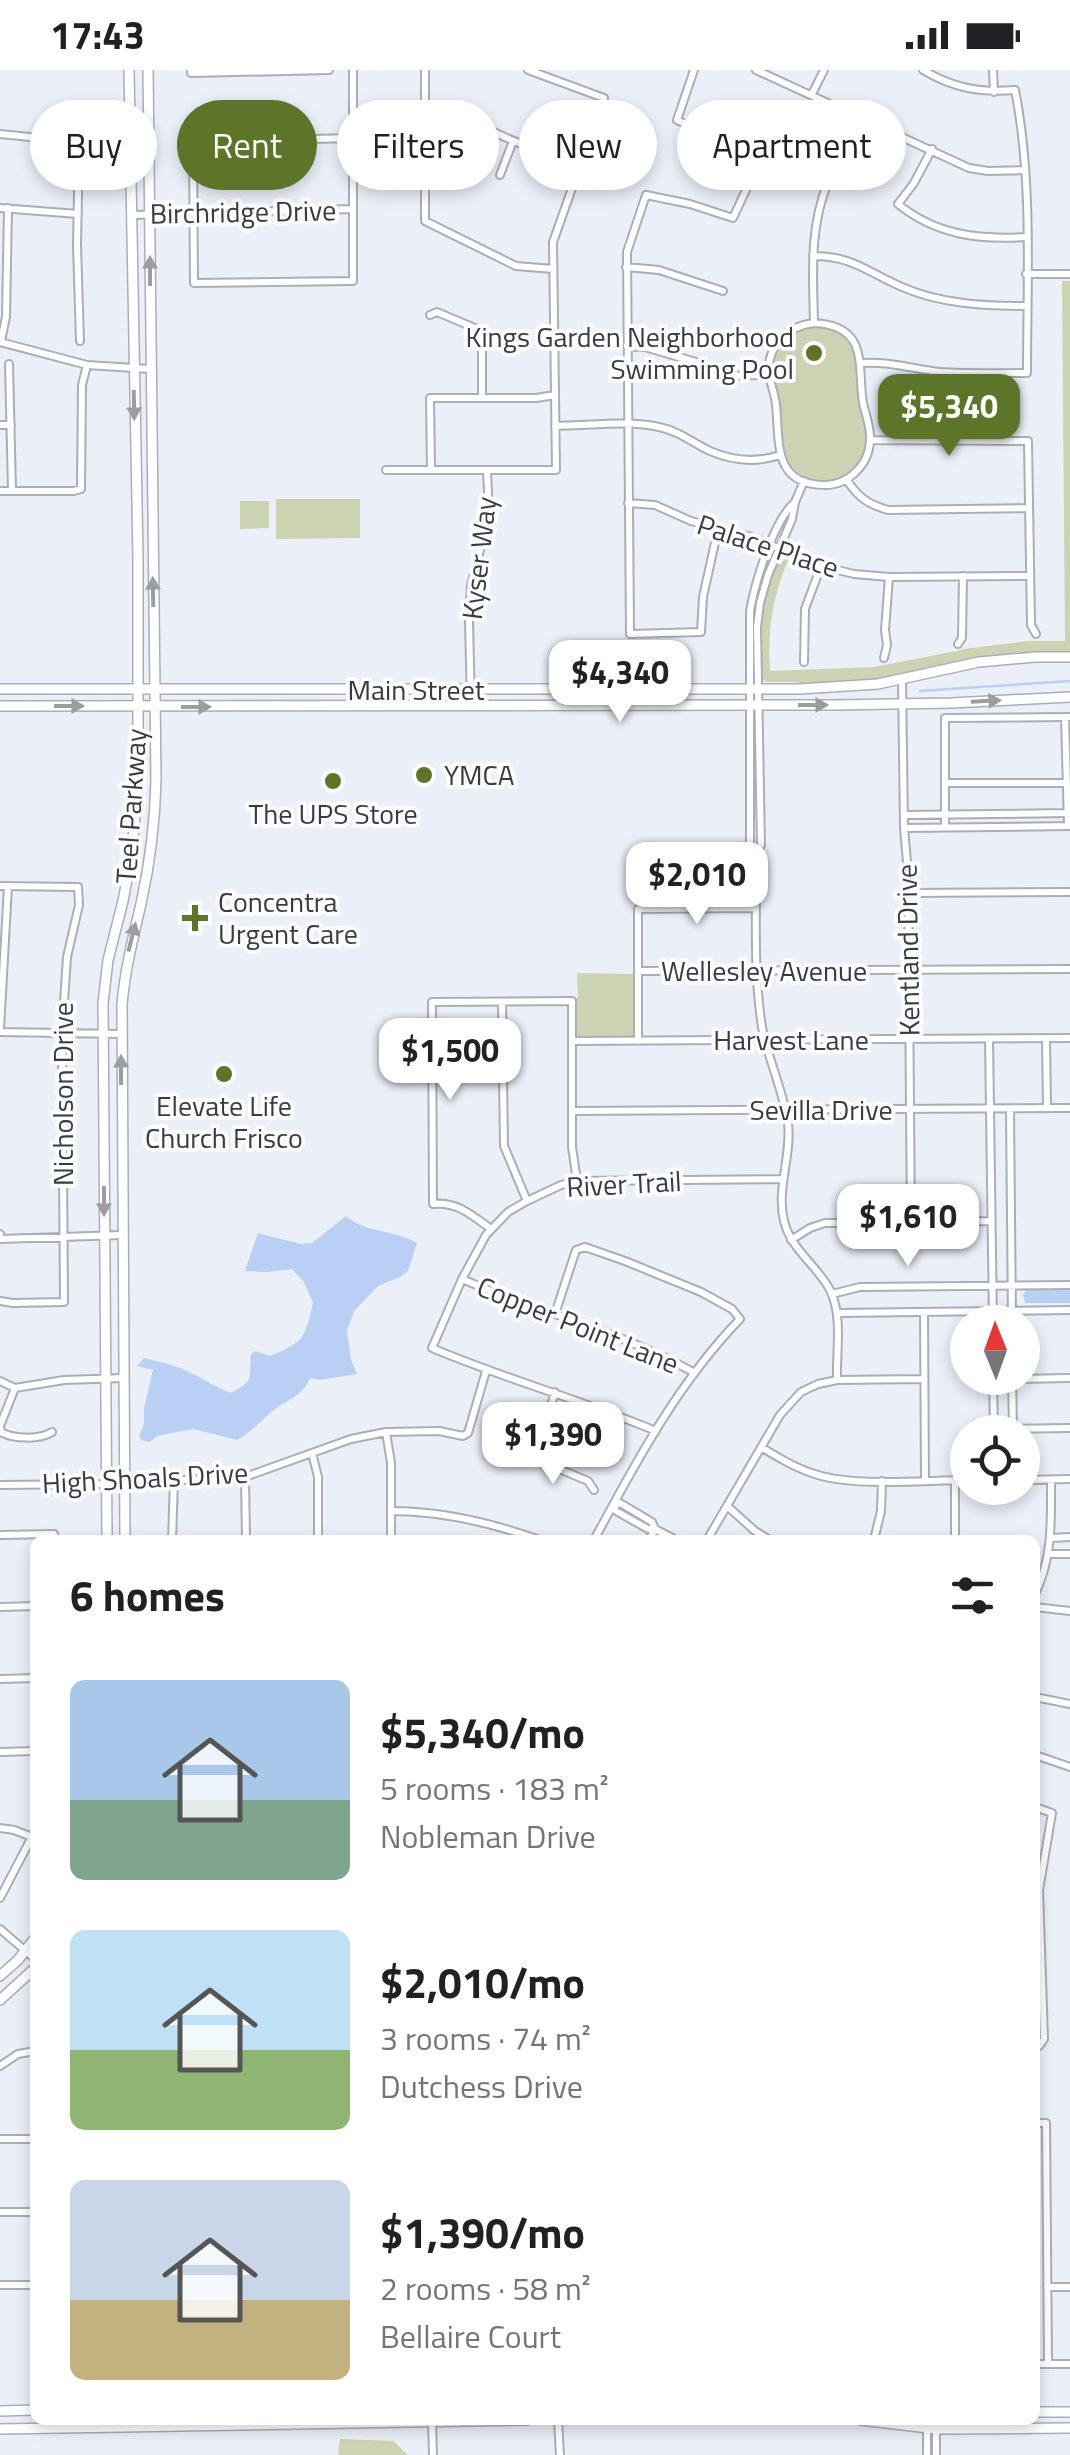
<!DOCTYPE html>
<html lang="en">
<head>
<meta charset="utf-8">
<style>
  body { margin:0; font-family:"Titillium Web",sans-serif; background:#f2f2f2; color:#202124; height:100vh; display:flex; flex-direction:column; font-size:38px; white-space:nowrap }
  * { box-sizing:border-box; margin:0 }
  p { font-size:32px; color:#757577 }
  .icon { flex:none; width:55px; height:55px; fill:none; stroke:currentColor; stroke-width:2; stroke-linecap:round; stroke-linejoin:round }
  .map { position:relative; flex:1; overflow:hidden }
  .drawer { position:absolute; left:30px; top:1465px; width:1010px; height:890px; display:flex; flex-direction:column; background:#fff; border-radius:15px; box-shadow:0 5px 15px #0003 }
  .drawer>* { flex:none }
  .hud { position:absolute; left:30px; top:30px; width:1010px; height:90px; display:flex; gap:20px }
  .needle { width:65px; rotate:359deg }
  .controls { position:absolute; left:950px; top:1235px; display:grid; gap:20px }
  .controls a { display:grid; place-items:center; width:90px; height:90px; border-radius:50%; background:#fff; box-shadow:0 5px 15px #0003; font-size:50px }
  .price { position:absolute; translate:-50% -85px; padding:0 22px; border-radius:20px; background:#fff; color:#222; font-size:32px; line-height:65px; filter:drop-shadow(0 2px 5px #0008) }
  .price::after { content:''; position:absolute; left:50%; top:60px; width:30px; height:22px; margin-left:-15px; background:inherit; clip-path:polygon(0 0,100% 0,50% 100%) }
  .price.on { background:#5c7528; color:#fff }
  ul { padding:0; list-style:none }
  li { display:flex; align-items:center; gap:30px; height:250px; padding:0 40px }
  li span { display:grid; place-items:center; flex:none; width:280px; height:200px; border-radius:15px; color:#555 }
  li>.icon { margin-inline-start:auto }
  span .icon { width:120px; height:120px; fill:#fffc; stroke-width:1 }
  li b { font-size:42px }
  h2 { display:flex; justify-content:space-between; align-items:center; height:120px; padding:0 40px; font-size:42px }
  .pill { padding:0 35px; border-radius:45px; background:#fff; box-shadow:0 5px 15px #0003; font-size:35px; line-height:90px }
  .pill.on { background:#5c7528; color:#fff }
  .status { display:flex; justify-content:space-between; align-items:center; height:70px; padding:0 50px; background:#fff; direction:ltr }
  .status svg { height:28px; fill:currentColor }
  .map>svg:first-child { display:block }
  .green { fill:#cdd2b3 }
  .water { fill:#b9d0f4 }
  .lines { fill:none; stroke-linecap:round; stroke-linejoin:round }
  .stream { stroke:#b9d0f4; stroke-width:2.5 }
  .minor-casing { stroke:#aaaeb7; stroke-width:10 }
  .major-casing { stroke:#aaaeb7; stroke-width:12 }
  .minor { stroke:#fff; stroke-width:6 }
  .major { stroke:#fff; stroke-width:9 }
  .oneway { fill:#9c9d9f }
  .poi-dot { fill:#5c7528; stroke:#fcfcfe; stroke-width:4 }
  .labels { text-anchor:middle; stroke-width:8; stroke-linejoin:round; paint-order:stroke }
  .street-label { font-size:28px; fill:#3a3b3f; stroke:#fcfcfe }
  .poi-label { font-size:28px; fill:#3a3b3f; stroke:#fcfcfe; text-anchor:start }
</style>
</head>
<body>
<div class="status"><b>17:43</b><svg viewBox="0 0 49 12"><path d="M0 12V9h3v3zM5 12V6h3v6zM10 12V3h3v9zM15 12V0h3v12zM26 1h20v11H26zM47 4h2v5h-2z"/></svg></div>
<div class="map">
<svg width="1070" height="2385" viewBox="0 0 1070 2385">
  <rect width="100%" height="100%" fill="#ebeff8"/>
  <path class="green" d="M 1062,211 L 1070,211 L 1070,585 L 1054,584 L 889,609 L 815,615 L 793,612 L 767,612 L 760,608 C 757,567 760,521 781,484 L 790,486 C 773,524 767,560 770,601 L 874,597 L 971,578 L 1028,571 L 1065,571 Z
    M 813,257 C 862,259 856,295 859,331 C 860,341 864,350 866,361 C 870,384 853,408 829,411 C 819,413 808,410 800,404 C 776,388 782,366 781,341 C 780,331 775,321 774,311 C 768,283 785,261 813,257 Z
    M 276,429 L 360,429 L 360,468 L 276,469 Z
    M 240,431 L 269,431 L 269,458 L 240,459 Z
    M 577,903 L 634,904 L 634,968 L 575,968 L 573,928 L 578,928 Z
    M 340,2369 L 393,2371 L 408,2385 L 338,2385 Z"/>
  <path class="water" d="M 346,1146 C 364,1163 397,1160 417,1173 L 408,1201 L 400,1207 L 378,1216 L 354,1241 L 347,1261 L 351,1290 L 357,1304 L 320,1310 L 310,1308 C 303,1327 283,1331 269,1344 C 258,1354 250,1363 237,1370 L 193,1359 L 157,1366 L 150,1372 L 141,1370 L 139,1366 L 144,1354 L 144,1338 L 153,1300 L 137,1296 L 144,1288 C 161,1292 177,1295 193,1304 C 206,1310 217,1318 231,1323 C 255,1311 249,1308 251,1284 L 256,1281 L 270,1286 C 304,1272 305,1268 313,1233 L 304,1212 L 292,1199 L 267,1202 L 245,1201 L 258,1163 L 301,1174 L 312,1173 Z
    M 1027,1219 L 1070,1220 L 1070,1233 L 1025,1233 L 1023,1225 Z"/>
  <g class="lines">
    <path class="stream" d="M 920,621 L 1070,611"/>
    <g class="minor-casing">
      <path id="minor" d="M 191,0 L 191,3 L 329,0
        M 353,0 L 353,211 L 194,213 L 193,72 L 353,68
        M 425,0 L 425,151 L 516,196 L 553,199
        M 694,0 L 677,50 L 694,58 L 745,72 L 829,111
        M 756,0 L 969,98 L 988,101 L 1025,100
        M 993,0 L 994,22
        M 812,24 L 824,0
        M 425,43 C 460,42 482,58 514,71 C 536,80 558,88 580,96
        M 0,64 L 79,72 L 77,175 L 80,271
        M 932,79 L 914,113 L 898,134 C 936,165 979,170 1026,167
        M 500,105 L 513,71
        M 0,138 L 78,144
        M 132,145 L 353,139
        M 813,186 C 853,186 867,202 902,217 C 941,234 984,236 1027,236
        M 626,197 L 659,200 L 723,221
        M 1026,204 L 1070,204
        M 430,245 L 437,242 L 482,261 L 482,328
        M 814,253 C 870,256 857,296 863,333 C 866,346 871,358 870,371 C 869,395 848,415 825,415 C 772,415 780,371 776,335 C 775,325 771,315 769,305 C 766,276 788,256 814,253 Z
        M 814,253 C 813,205 809,158 828,112 C 838,91 852,71 863,50
        M 1,271 L 6,247 L 8,138
        M 0,272 L 87,295 L 150,299
        M 627,276 L 645,277 L 699,293 L 725,306 L 769,305
        M 862,293 C 888,291 914,299 940,302 C 969,304 998,303 1027,303 C 1027,210 1033,111 1015,20 C 980,23 953,18 923,0
        M 9,294 L 12,420
        M 0,355 L 11,355
        M 555,356 C 587,356 628,350 659,357 C 679,361 693,373 710,381 C 733,391 756,393 780,385
        M 870,370 L 1028,371 L 1031,555 L 1036,564
        M 386,400 L 556,400 L 553,172 L 604,28 L 528,0
        M 431,400 L 430,328 L 536,328 L 555,325
        M 846,409 C 858,427 867,434 888,440 L 1029,438
        M 0,421 L 74,421 L 81,419 L 82,315 L 87,295
        M 795,432 C 773,451 755,513 750,541 L 750,775 L 754,786 L 756,805 C 756,855 754,907 762,957 C 768,989 783,1020 788,1053 C 792,1085 776,1119 784,1151 C 791,1180 817,1195 830,1220 C 843,1246 836,1281 837,1310
        M 628,433 L 655,435 L 691,451 L 752,467 L 821,496 L 854,504 L 889,507 L 1030,506
        M 718,459 L 703,527 L 701,562 L 630,564 L 627,182 L 646,125 L 690,134 L 733,148 L 764,81
        M 958,574 L 962,568 L 963,506
        M 884,588 L 887,575 L 885,560 L 889,507
        M 804,592 L 805,539 L 821,496
        M 902,609 L 904,758 L 908,803 L 911,1152
        M 471,636 L 469,552 L 471,515 L 489,445 L 487,400
        M 1065,647 L 1068,756
        M 945,713 L 1067,713
        M 904,745 L 1070,743
        M 945,757 L 945,648 L 1070,647
        M 904,758 L 1070,756
        M 755,785 L 761,775 L 757,557 L 760,533 L 768,505 L 792,449 L 795,432 L 804,411
        M 0,816 L 78,817 L 79,835 L 67,887 L 62,962 L 64,1232 L 13,1233 L 0,1231
        M 909,823 L 1070,822
        M 638,901 L 1070,899
        M 502,932 L 504,1076 L 527,1131
        M 0,959 L 8,816
        M 0,962 L 121,964
        M 989,969 L 993,1252
        M 1046,969 L 1047,1038
        M 572,971 L 1070,968
        M 638,971 L 638,839 L 756,838
        M 1010,1039 L 1012,1252
        M 572,1041 L 1070,1038
        M 491,1159 C 473,1146 457,1131 433,1134 L 432,932 L 572,931 L 572,1077 L 577,1111
        M 0,1164 L 0,1169 L 122,1165
        M 791,1170 L 810,1158 L 825,1153 L 991,1151
        M 462,1209 C 538,1242 620,1261 693,1302
        M 832,1224 L 860,1217 L 1070,1215
        M 924,1242 L 925,1410
        M 837,1243 L 1070,1240
        M 555,1244 L 576,1180 L 585,1177 L 625,1191 L 701,1222 L 732,1239 L 740,1249 C 678,1313 636,1392 594,1470
        M 993,1308 L 994,1359 L 1070,1358
        M 1012,1308 L 1013,1359
        M 1012,1309 L 1070,1308
        M 0,1311 L 15,1318 L 64,1310 L 124,1308
        M 555,1322 L 535,1389 L 588,1411 L 594,1420
        M 0,1356 L 15,1318
        M 0,1357 L 1,1362 C 13,1369 40,1370 52,1362
        M 656,1361 C 582,1330 505,1309 432,1278 L 462,1209 L 486,1165 L 508,1142 L 527,1131 L 561,1115 L 577,1111 L 783,1109
        M 386,1362 L 391,1393 L 391,1470
        M 761,1377 C 779,1388 797,1399 818,1405 C 858,1417 924,1410 968,1410
        M 312,1383 L 318,1407 L 318,1470
        M 245,1407 L 246,1470
        M 955,1410 L 955,1470
        M 1022,1410 L 1070,1409
        M 0,1415 L 106,1414 L 245,1407 L 351,1369 L 386,1362 L 439,1361 L 463,1366 L 468,1363 L 486,1301
        M 613,1435 L 620,1433 L 652,1452 L 655,1459
        M 614,1436 L 616,1441 L 648,1459 L 655,1459 L 676,1470
        M 727,1436 L 755,1461 L 770,1470
        M 392,1441 C 443,1441 492,1453 540,1470
        M 0,1465 L 54,1464 L 55,1470
        M 1051,1468 L 1070,1467
        M 172,1470 L 174,1410
        M 649,1470 L 655,1459
        M 707,1470 L 780,1345 L 801,1322 L 818,1314 L 837,1310 L 924,1309
        M 874,1470 L 881,1441 L 882,1411
        M 1049,1484 L 1070,1484
        M 1035,1524 C 1053,1487 1051,1450 1051,1410
        M 0,1537 L 35,1536
        M 1035,1537 L 1070,1541
        M 0,1609 L 35,1608
        M 1035,1627 L 1070,1634
        M 0,1682 L 35,1681
        M 1035,1685 L 1070,1697
        M 1035,1737 L 1052,1743 L 1039,1820 L 1044,1969 L 1039,1976 L 1035,1976
        M 0,1758 L 14,1760 L 32,1767
        M 0,1828 L 35,1761
        M 0,1859 L 35,1889
        M 0,1996 L 18,1984 L 35,1981
        M 1035,2053 L 1046,2053 L 1048,2294
        M 0,2069 L 35,2069
        M 0,2142 L 35,2142
        M 0,2215 L 35,2215
        M 1047,2217 L 1070,2217
        M 1035,2294 L 1070,2294
        M 558,2350 L 560,2385
        M 927,2350 L 927,2385
        M 432,2351 L 433,2385
        M 936,2385 L 936,2350"/>
    </g>
    <g class="major-casing">
      <path id="major" d="M 0,619 L 799,619 L 878,614 L 979,592 L 1035,587 L 1070,587
        M 0,636 L 835,635 L 951,633 L 1070,627
        M 107,1470 L 103,933 L 108,890 L 123,831 L 132,783 L 138,705 L 138,488 L 129,0
        M 125,1470 L 122,934 C 125,900 133,868 141,834 C 150,793 155,752 156,710 L 148,0
        M 0,1906 L 18,1890 L 35,1868
        M 0,1930 L 35,1898
        M 0,2341 L 35,2340
        M 1035,2342 L 1070,2342
        M 861,2350 L 937,2359 L 1070,2358
        M 0,2359 L 527,2350"/>
    </g>
    <use href="#minor" class="minor"/>
    <use href="#major" class="major"/>
  </g>
  <defs><path id="oneway-solid" d="M-6-.8H1V-3.2L6.5 0L1 3.2V.8H-6Z" transform="scale(2.5)"/></defs>
  <g class="oneway">
    <use href="#oneway-solid" transform="translate(150 201) rotate(-90)"/>
    <use href="#oneway-solid" transform="translate(134 335) rotate(89)"/>
    <use href="#oneway-solid" transform="translate(153 522) rotate(-91)"/>
    <use href="#oneway-solid" transform="translate(986 631) rotate(-3)"/>
    <use href="#oneway-solid" transform="translate(813 635)"/>
    <use href="#oneway-solid" transform="translate(69 636)"/>
    <use href="#oneway-solid" transform="translate(196 637)"/>
    <use href="#oneway-solid" transform="translate(132 867) rotate(-76)"/>
    <use href="#oneway-solid" transform="translate(121 1000) rotate(-90)"/>
    <use href="#oneway-solid" transform="translate(104 1131) rotate(90)"/>
  </g>
  <g class="poi-dot">
    <circle cx="814" cy="283" r="10"/>
    <circle cx="424" cy="705" r="10"/>
    <circle cx="333" cy="711" r="10"/>
    <path d="M190 833h10v10h10v10h-10v10h-10v-10h-10v-10h10z"/>
    <circle cx="224" cy="1004" r="10"/>
  </g>
  <g class="labels">
    <g class="street-label">
      <text transform="translate(243 142) rotate(-1)" y="10">Birchridge Drive</text>
      <text transform="translate(768 476) rotate(18)" y="10">Palace Place</text>
      <text transform="translate(479 488) rotate(-83)" y="10">Kyser Way</text>
      <text x="416" y="630">Main Street</text>
      <text transform="translate(131 736) rotate(-86)" y="10">Teel Parkway</text>
      <text transform="translate(908 880) rotate(-91)" y="10">Kentland Drive</text>
      <text x="764" y="911">Wellesley Avenue</text>
      <text x="791" y="980">Harvest Lane</text>
      <text transform="translate(63 1024) rotate(-90)" y="10">Nicholson Drive</text>
      <text x="821" y="1050">Sevilla Drive</text>
      <text transform="translate(624 1114) rotate(-3)" y="10">River Trail</text>
      <text transform="translate(578 1255) rotate(22)" y="10">Copper Point Lane</text>
      <text transform="translate(145 1408) rotate(-3)" y="10">High Shoals Drive</text>
    </g>
    <g class="poi-label">
      <text x="794" y="277" text-anchor="end">Kings Garden Neighborhood<tspan x="794" dy="32">Swimming Pool</tspan></text>
      <text x="444" y="715">YMCA</text>
      <text x="333" y="754" text-anchor="middle">The UPS Store</text>
      <text x="218" y="842">Concentra<tspan x="218" dy="32">Urgent Care</tspan></text>
      <text x="224" y="1046" text-anchor="middle">Elevate Life<tspan x="224" dy="32">Church Frisco</tspan></text>
    </g>
  </g>
</svg>
<div class="controls">
<a><svg class="needle" viewBox="-14 -14 28 28"><path d="M0-13l5 13h-10z" fill="#e53935"/><path d="M0 13l5-13h-10z" fill="#757577"/></svg></a>
<a><svg class="icon" aria-label="locate" viewBox="0 0 24 24"><circle cx="12" cy="12" r="6"/><path d="M12 2v4M12 18v4M2 12h4M18 12h4"/></svg></a>
</div>
<b class="price on" style="left:949px;top:389px">$5,340</b>
<b class="price" style="left:620px;top:655px">$4,340</b>
<b class="price" style="left:697px;top:857px">$2,010</b>
<b class="price" style="left:450px;top:1033px">$1,500</b>
<b class="price" style="left:908px;top:1199px">$1,610</b>
<b class="price" style="left:553px;top:1417px">$1,390</b>
<div class="hud">
<a class="pill">Buy</a>
<a class="pill on">Rent</a>
<a class="pill">Filters</a>
<a class="pill">New</a>
<a class="pill">Apartment</a>
</div>
<section class="drawer">
<h2>6 homes<svg class="icon" aria-label="filters" viewBox="0 0 24 24"><path d="M4 7h16M4 17h16"/><circle cx="9" cy="7" r="2"/><circle cx="15" cy="17" r="2"/></svg></h2>
<ul>
<li><span style="background:linear-gradient(#a9c7e8 60%,#7fa58c 0)"><svg class="icon" aria-label="home" viewBox="0 0 24 24"><path d="M3 11l9-7 9 7M6 9v11h12V9"/></svg></span><div><b>$5,340/mo</b><p>5 rooms · 183 m²</p><p>Nobleman Drive</p></div></li>
<li><span style="background:linear-gradient(#bfe0f5 60%,#8fb573 0)"><svg class="icon" aria-label="home" viewBox="0 0 24 24"><path d="M3 11l9-7 9 7M6 9v11h12V9"/></svg></span><div><b>$2,010/mo</b><p>3 rooms · 74 m²</p><p>Dutchess Drive</p></div></li>
<li><span style="background:linear-gradient(#c9d6e8 60%,#c2b280 0)"><svg class="icon" aria-label="home" viewBox="0 0 24 24"><path d="M3 11l9-7 9 7M6 9v11h12V9"/></svg></span><div><b>$1,390/mo</b><p>2 rooms · 58 m²</p><p>Bellaire Court</p></div></li>
</ul>
</section>
</div>
</body>
</html>
